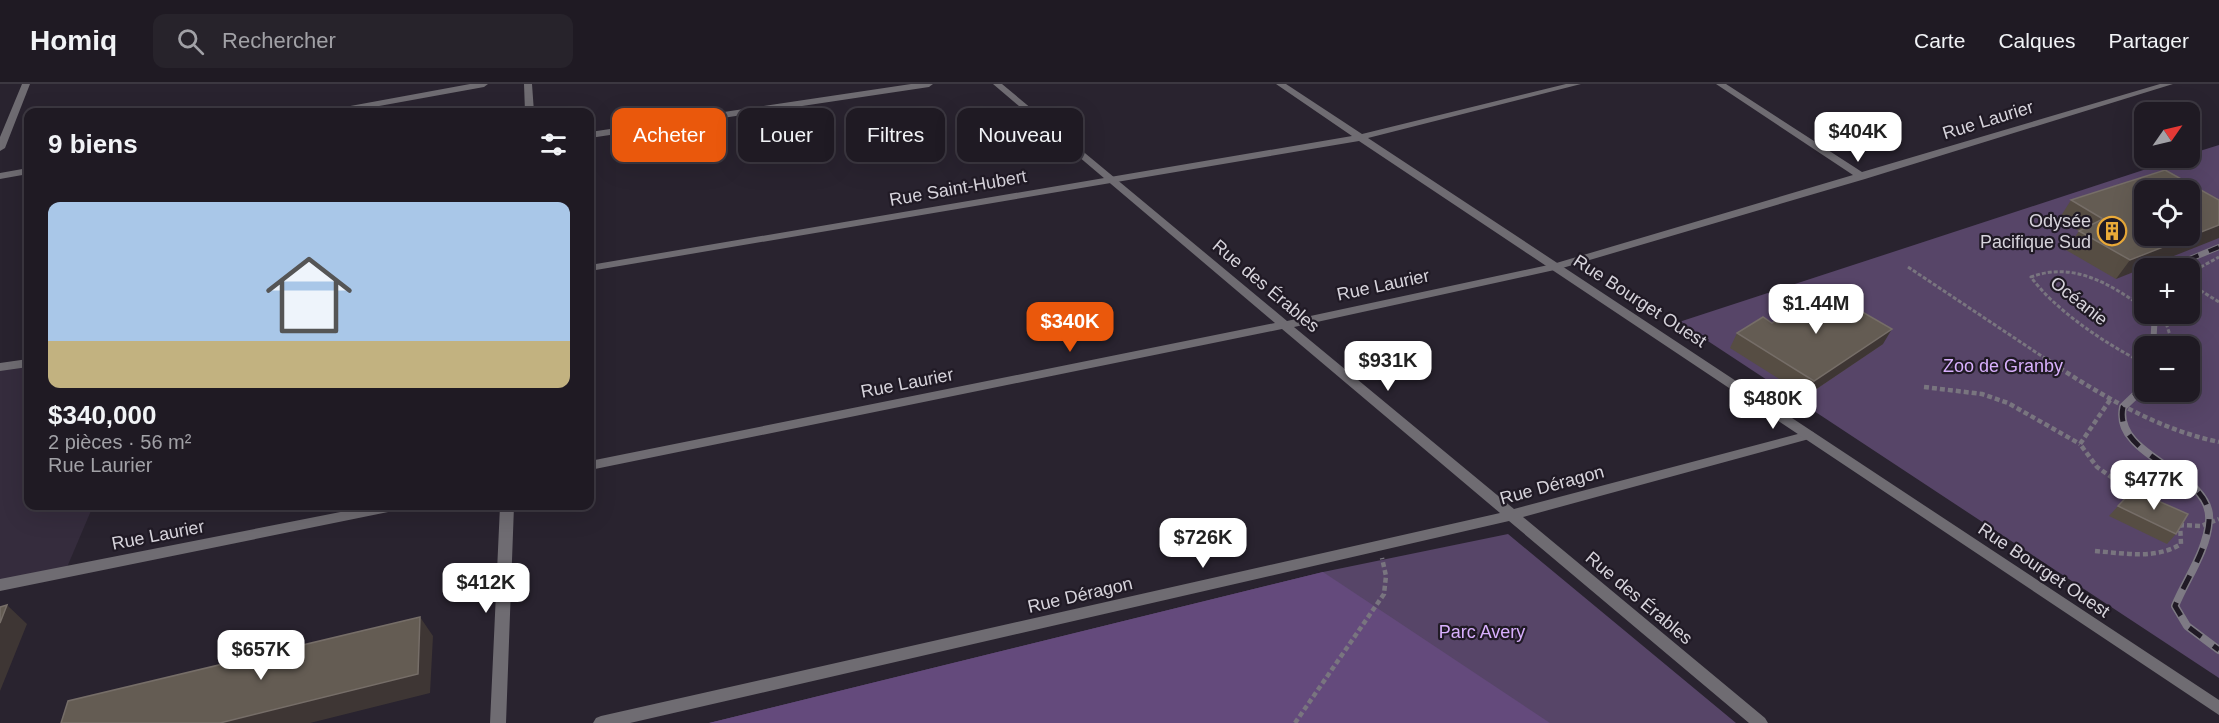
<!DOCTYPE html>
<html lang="fr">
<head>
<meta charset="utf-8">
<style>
  body { margin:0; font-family:Arial,sans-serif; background:#27232b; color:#f1f3f6; height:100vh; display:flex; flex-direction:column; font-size:22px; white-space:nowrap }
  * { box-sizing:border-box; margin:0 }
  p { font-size:20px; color:#a1a1a6 }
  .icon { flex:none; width:33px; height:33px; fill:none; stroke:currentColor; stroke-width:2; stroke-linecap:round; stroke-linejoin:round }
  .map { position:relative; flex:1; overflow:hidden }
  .side { position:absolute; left:24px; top:24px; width:570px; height:402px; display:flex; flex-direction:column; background:#1f1a23; border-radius:12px; box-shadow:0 6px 24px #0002,0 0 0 2px #3c3841 }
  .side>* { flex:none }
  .hud { position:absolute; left:612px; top:24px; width:570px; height:54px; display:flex; gap:12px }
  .needle { width:39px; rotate:56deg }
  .buttons { position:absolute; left:2134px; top:18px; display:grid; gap:12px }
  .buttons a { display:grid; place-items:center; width:66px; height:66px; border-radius:12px; background:#1f1a23; box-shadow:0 6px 24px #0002,0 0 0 2px #3c3841; font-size:30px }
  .price { position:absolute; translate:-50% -51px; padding:0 14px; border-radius:12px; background:#fff; color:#222; font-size:20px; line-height:39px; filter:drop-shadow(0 2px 3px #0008) }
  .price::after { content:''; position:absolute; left:50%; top:36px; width:18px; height:14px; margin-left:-9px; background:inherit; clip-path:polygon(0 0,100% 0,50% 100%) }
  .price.selected { background:#ea580c; color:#fff }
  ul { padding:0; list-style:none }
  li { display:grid; align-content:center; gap:12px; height:318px; padding:0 24px }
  li span { display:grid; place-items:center; height:186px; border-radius:12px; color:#555 }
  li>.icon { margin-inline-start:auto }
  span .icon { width:108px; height:108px; fill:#fffc; stroke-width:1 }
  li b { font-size:26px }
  h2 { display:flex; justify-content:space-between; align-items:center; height:72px; padding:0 24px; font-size:26px }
  .chip { padding:0 21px; border-radius:12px; background:#1f1a23; box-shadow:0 6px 24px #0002,0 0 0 2px #3c3841; font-size:21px; line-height:54px }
  .chip.selected { background:#ea580c; color:#fff }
  header { display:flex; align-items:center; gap:36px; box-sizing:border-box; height:84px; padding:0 30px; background:#1f1a23; border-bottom:2px solid #3c3841 }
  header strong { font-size:28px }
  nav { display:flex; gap:33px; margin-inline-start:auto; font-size:21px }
  .search { width:420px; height:54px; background:#27232b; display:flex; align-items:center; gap:15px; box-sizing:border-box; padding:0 21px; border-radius:12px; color:#a1a1a6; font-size:22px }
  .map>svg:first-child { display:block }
  .built { fill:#352c3d }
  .green { fill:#574568; fill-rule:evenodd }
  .forest { fill:#644a7c }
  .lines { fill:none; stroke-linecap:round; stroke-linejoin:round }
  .path-far1 { stroke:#79757f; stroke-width:3; stroke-dasharray:4 2; stroke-linecap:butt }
  .path { stroke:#79757f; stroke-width:4.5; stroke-dasharray:5 3; stroke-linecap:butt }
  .minor { fill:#6f6c72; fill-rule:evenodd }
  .tertiary { fill:#6f6c72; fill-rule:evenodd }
  .rail-far1-casing { stroke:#7e7a84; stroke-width:6 }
  .rail-casing { stroke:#7e7a84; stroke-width:8 }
  .rail-far1 { stroke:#201a25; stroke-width:4; stroke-dasharray:11; stroke-linecap:butt }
  .rail { stroke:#201a25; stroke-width:5; stroke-dasharray:15; stroke-linecap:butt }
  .wall { fill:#564d43 }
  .shaded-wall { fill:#3e3634 }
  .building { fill:#645c53; stroke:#766e68; stroke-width:1.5; fill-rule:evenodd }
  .labels { text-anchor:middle; stroke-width:4.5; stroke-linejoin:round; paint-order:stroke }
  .street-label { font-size:18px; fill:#d7d4dc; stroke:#201a25 }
  .poi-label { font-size:18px; fill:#d7d4dc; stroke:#201a25; text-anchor:end }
  .park-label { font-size:18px; fill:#d8b0fd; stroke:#201a25 }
</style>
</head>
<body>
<header>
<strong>Homiq</strong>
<div class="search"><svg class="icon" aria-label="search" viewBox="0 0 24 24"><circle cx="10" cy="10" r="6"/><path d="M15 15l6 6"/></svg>Rechercher</div>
<nav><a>Carte</a><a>Calques</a><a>Partager</a></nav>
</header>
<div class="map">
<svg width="2219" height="639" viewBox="0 0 2219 639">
  <rect width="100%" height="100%" fill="#29232f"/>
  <path class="built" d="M 28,279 L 28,422 L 93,422 L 65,488 L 0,501 L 0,283 Z"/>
  <path class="green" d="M 2219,61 L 2219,594 L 1679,238 L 2180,74 L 2190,74 L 2190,70 ZM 2145,106 L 2190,106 L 2190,152 L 2145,152 ZM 2145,184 L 2190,184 L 2190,230 L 2145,230 ZM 2145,262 L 2190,262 L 2190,308 L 2145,308 Z
    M 1508,450 L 1736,639 L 709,639 L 1323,488 Z"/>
  <path class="forest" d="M 1323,488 L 1550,639 L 709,639 Z"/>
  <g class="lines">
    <path class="path-far1" d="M 1908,183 L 2049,277
      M 2190,189 L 2219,173
      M 2190,200 L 2219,218
      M 2132,215 L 2145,210
      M 2151,230 L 2166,239 L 2170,251 L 2164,258 L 2167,262
      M 2140,277 C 2104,259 2054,225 2031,193 C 2073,177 2111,200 2145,225"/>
    <path class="path" d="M 2046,275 C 2099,310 2156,345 2219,358
      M 2137,275 L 2145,279
      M 1924,303 L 1982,310 L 2008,319 L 2080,360
      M 2110,316 L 2080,360 L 2097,383 L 2134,409
      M 2179,441 L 2201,442 L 2219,435
      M 2095,467 C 2124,469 2155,476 2181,460 L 2180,439
      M 1295,639 L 1384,510 L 1386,492 L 1382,474"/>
    <path class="minor" d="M 22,0 L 30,0 L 5,64 L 0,67 L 0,53 Z
      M 470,0 L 488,0 L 484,3 L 346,28 L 329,28 L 334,25 Z
      M 524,0 L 532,0 L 534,28 L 525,28 Z
      M 911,0 L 933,0 L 929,3 L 590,54 L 590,48 Z
      M 993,0 L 1002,0 L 1287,237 L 1553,180 L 1853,91 L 1716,0 L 1726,0 L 1862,88 L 2160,0 L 2173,0 L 1865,95 L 1559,185 L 1294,243 L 1514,425 L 1809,347 L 1813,348 L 1815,351 L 1809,355 L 1523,433 L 1765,634 L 1768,639 L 1749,639 L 1509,437 L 630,639 L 593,639 L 596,634 L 601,632 L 1500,429 L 1282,245 L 590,386 L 590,377 L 1275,239 Z
      M 28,84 L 28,90 L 0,95 L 0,89 Z
      M 371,422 L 400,422 L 398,425 L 393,427 L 0,507 L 0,495 Z
      M 500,422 L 514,422 L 506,639 L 490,639 Z"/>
    <path class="tertiary" d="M 1276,0 L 1286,0 L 1362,50 L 1566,0 L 1581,0 L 1368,54 L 2219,616 L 2219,631 L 1359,57 L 590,187 L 590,181 L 1352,52 Z
      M 28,275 L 28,283 L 0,287 L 0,279 Z"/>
    <g class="rail-far1-casing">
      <path id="rail-far1" d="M 2168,184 L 2219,163
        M 2153,262 L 2155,230"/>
    </g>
    <g class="rail-casing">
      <path id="rail" d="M 2145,302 L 2123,323 C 2112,374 2214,388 2209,437 C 2207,467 2186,495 2175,522 L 2187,542 L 2219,566"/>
    </g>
    <use href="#rail-far1" class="rail-far1"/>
    <use href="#rail" class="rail"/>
  </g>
  <path class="wall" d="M 2071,116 L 2219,116 L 2116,195 L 2066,166 L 2079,147 L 2059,135 Z
    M 1772,239 L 1883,260 L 1806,312 L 1730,264 L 1737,249 Z
    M 2118,422 L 2176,450 L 2167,460 L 2109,432 Z"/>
  <path class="shaded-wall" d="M 2219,141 L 2219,154 L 2116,195 L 2130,176 Z
    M 1892,245 L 1883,260 L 1806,312 L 1814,297 Z
    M 7,521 L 27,540 L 0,607 L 0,539 Z
    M 420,533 L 433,552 L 430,609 L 310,639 L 220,639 Z"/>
  <path class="building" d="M 2165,86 L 2219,116 L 2219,141 L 2130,176 L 2079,147 L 2103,135 L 2071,116 ZM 2145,106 L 2190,106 L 2190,152 L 2145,152 Z
    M 1826,207 L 1892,245 L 1814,297 L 1737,249 L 1763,233 L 1772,239 Z
    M 2133,406 L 2188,430 L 2176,450 L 2118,422 Z
    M 7,521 L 0,539 L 0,523 Z
    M 420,533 L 418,590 L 220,639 L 61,639 L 68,617 Z"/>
  <defs>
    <g id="building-ring" transform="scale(1.5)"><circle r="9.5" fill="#201a25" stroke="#eaaa39" stroke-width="1.5"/><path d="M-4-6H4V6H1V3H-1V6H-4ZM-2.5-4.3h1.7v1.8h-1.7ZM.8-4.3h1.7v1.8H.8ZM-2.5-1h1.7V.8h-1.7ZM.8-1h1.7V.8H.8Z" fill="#eaaa39"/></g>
  </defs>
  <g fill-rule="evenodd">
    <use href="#building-ring" x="2112" y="147"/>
  </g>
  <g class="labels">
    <g class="street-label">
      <text transform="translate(1988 36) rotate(-17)" y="6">Rue Laurier</text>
      <text transform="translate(958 104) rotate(-10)" y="6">Rue Saint-Hubert</text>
      <text transform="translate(1383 201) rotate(-12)" y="6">Rue Laurier</text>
      <text transform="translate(1266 202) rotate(40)" y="6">Rue des Érables</text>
      <text transform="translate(1640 217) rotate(33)" y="6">Rue Bourget Ouest</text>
      <text transform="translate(2079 217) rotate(38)" y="6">Océanie</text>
      <text transform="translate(907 299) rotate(-11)" y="6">Rue Laurier</text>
      <text transform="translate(1552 401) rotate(-15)" y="6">Rue Déragon</text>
      <text transform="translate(158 451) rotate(-11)" y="6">Rue Laurier</text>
      <text transform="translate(2044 486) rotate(34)" y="6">Rue Bourget Ouest</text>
      <text transform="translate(1080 511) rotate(-13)" y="6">Rue Déragon</text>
      <text transform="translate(1639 514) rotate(40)" y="6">Rue des Érables</text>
    </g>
    <g class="poi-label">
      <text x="2091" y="143">Odysée<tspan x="2091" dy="21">Pacifique Sud</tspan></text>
    </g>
    <g class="park-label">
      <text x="2003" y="288">Zoo de Granby</text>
      <text x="1482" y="554">Parc Avery</text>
    </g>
  </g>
</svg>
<div class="buttons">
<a><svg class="needle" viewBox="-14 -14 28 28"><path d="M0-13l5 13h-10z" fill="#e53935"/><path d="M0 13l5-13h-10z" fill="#a1a1a6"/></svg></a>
<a><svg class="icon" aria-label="locate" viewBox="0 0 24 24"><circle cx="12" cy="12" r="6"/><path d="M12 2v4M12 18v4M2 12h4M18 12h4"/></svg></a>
<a>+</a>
<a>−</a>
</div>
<b class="price" style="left:1858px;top:79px">$404K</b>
<b class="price" style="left:1816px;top:251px">$1.44M</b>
<b class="price selected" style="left:1070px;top:269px">$340K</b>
<b class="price" style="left:1388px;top:308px">$931K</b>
<b class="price" style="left:1773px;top:346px">$480K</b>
<b class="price" style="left:2154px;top:427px">$477K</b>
<b class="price" style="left:1203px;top:485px">$726K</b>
<b class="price" style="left:486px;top:530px">$412K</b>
<b class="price" style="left:261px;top:597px">$657K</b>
<div class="hud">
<a class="chip selected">Acheter</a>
<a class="chip">Louer</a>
<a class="chip">Filtres</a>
<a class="chip">Nouveau</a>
</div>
<section class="side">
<h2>9 biens<svg class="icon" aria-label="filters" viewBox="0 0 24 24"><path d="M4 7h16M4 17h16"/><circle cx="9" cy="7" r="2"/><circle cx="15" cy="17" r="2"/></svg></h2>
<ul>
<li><span style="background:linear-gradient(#a9c7e8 75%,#c2b280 0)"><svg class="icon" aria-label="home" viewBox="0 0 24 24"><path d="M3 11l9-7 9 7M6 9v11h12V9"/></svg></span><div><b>$340,000</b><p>2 pièces · 56 m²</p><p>Rue Laurier</p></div></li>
</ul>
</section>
</div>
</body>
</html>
